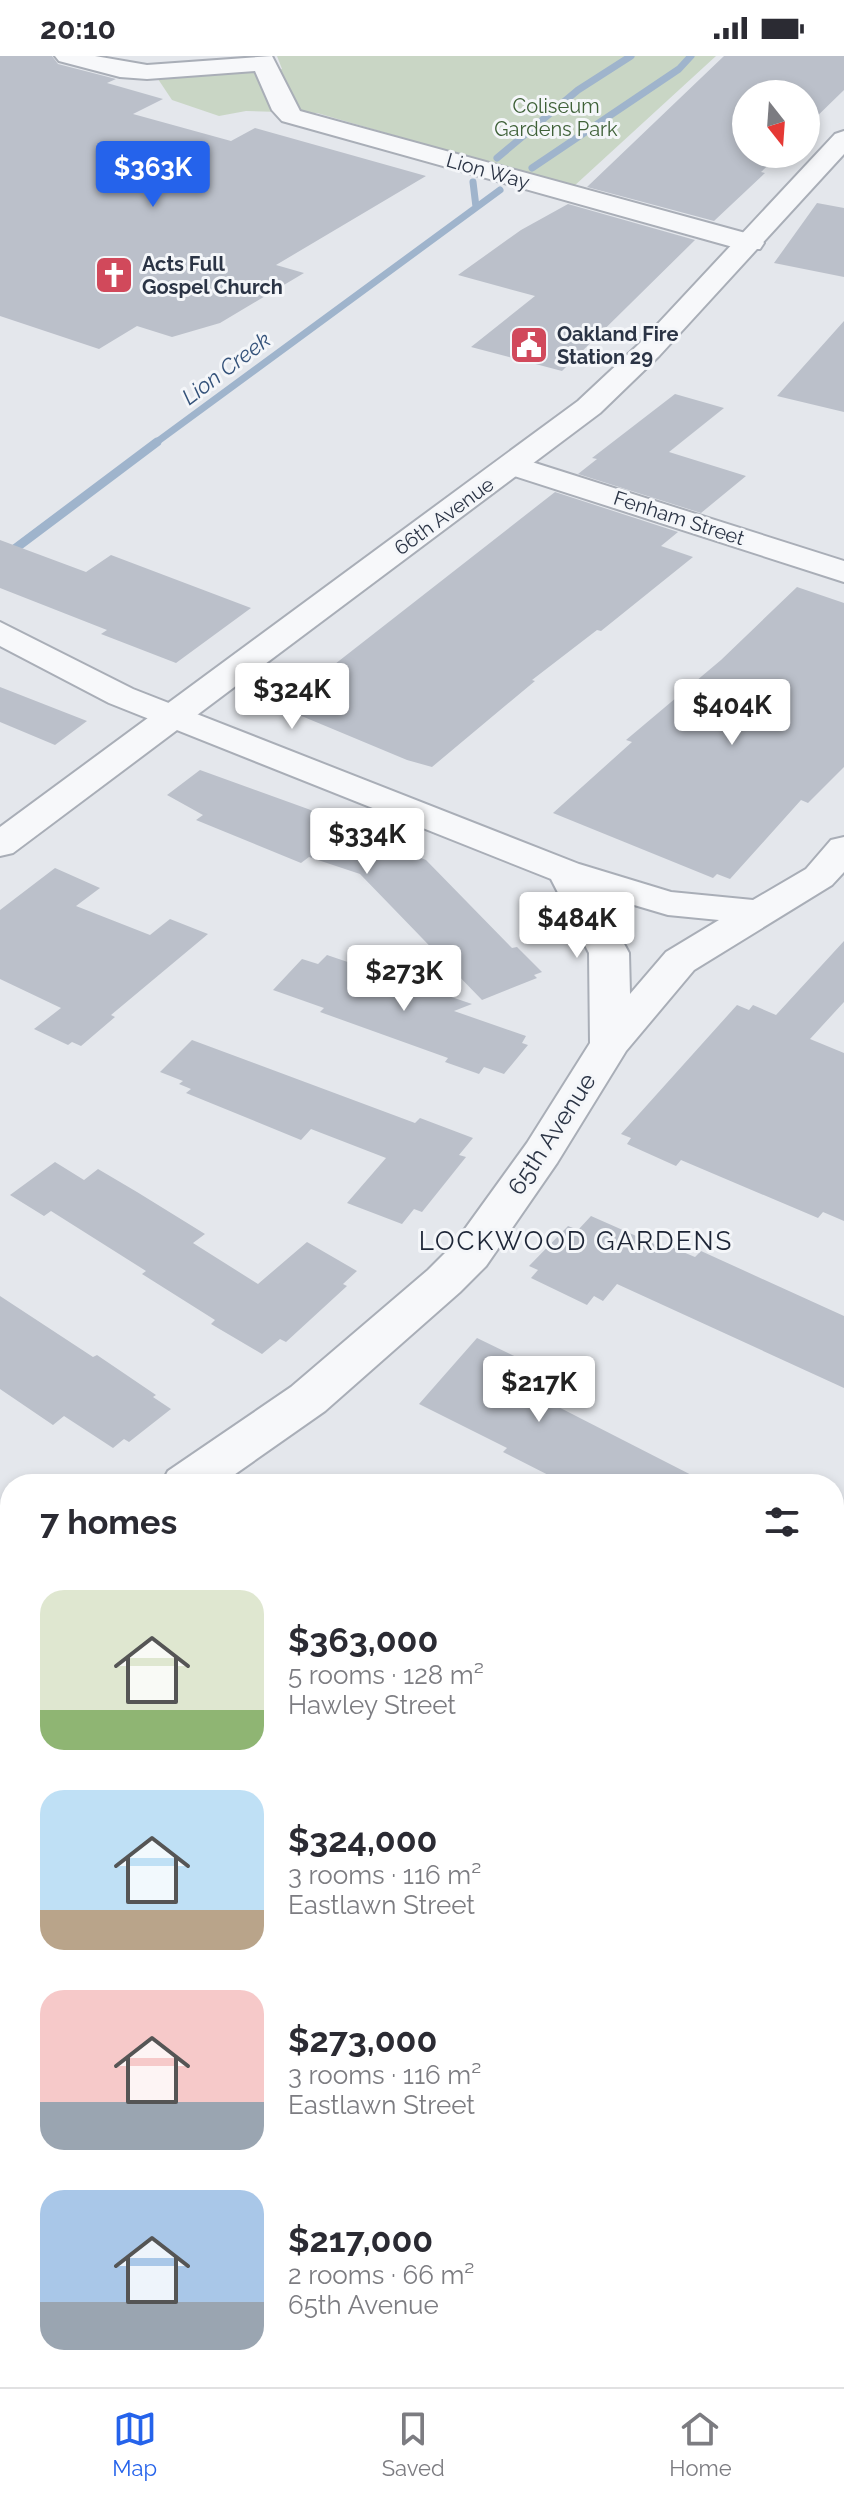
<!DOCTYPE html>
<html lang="en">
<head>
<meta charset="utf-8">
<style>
  body { margin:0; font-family:Raleway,sans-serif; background:#f2f2f3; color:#2b2b33; height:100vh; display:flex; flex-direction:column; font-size:30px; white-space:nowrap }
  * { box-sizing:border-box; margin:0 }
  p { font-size:26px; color:#7c7c81 }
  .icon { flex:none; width:44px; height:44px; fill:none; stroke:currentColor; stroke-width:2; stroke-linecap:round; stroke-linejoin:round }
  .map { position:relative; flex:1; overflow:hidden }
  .panel { position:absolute; left:0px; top:1418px; width:844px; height:914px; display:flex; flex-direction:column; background:#fff; border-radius:32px 32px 0 0; box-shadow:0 4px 12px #0003 }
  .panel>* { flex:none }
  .needle { width:52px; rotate:163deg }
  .fabs { position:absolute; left:732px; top:24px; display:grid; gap:16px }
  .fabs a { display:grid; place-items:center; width:88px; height:88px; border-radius:50%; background:#fff; box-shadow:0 4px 12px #0003; font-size:40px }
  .price { position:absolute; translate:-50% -68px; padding:0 18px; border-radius:8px; background:#fff; color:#222; font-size:26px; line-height:52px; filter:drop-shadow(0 2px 4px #0008) }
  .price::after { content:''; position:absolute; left:50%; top:48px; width:24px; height:18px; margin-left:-12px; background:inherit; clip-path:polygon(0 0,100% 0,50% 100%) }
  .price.active { background:#2563eb; color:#fff }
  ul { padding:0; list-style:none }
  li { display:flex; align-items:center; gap:24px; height:200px; padding:0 40px }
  li span { display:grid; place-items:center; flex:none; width:224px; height:160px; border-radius:24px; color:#555 }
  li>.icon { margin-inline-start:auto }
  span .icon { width:96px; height:96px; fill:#fffc; stroke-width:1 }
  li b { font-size:34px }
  h2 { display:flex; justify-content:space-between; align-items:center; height:96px; padding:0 40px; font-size:34px }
  .status { display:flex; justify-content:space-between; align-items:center; height:56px; padding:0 40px; background:#fff; direction:ltr }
  .status svg { height:22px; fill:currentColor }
  .tabs { display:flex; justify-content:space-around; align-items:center; height:112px; border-top:2px solid #e1e1e2; background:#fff; font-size:22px; color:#7c7c81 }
  .tabs a { display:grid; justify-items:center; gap:4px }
  .tabs .active { color:#2563eb }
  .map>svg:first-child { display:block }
  .green { fill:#c9d6c5 }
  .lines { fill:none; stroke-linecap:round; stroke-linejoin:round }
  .stream-far1 { stroke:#9fb4cc; stroke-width:7 }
  .stream { stroke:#9fb4cc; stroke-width:9 }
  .building { fill:#bbc0ca }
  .minor-casing { stroke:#a9aeb7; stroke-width:4 }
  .tertiary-casing { stroke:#a9aeb7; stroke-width:4 }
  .minor { fill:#f7f8fa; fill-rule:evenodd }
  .tertiary { fill:#f7f8fa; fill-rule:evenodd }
  .labels { text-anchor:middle; stroke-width:6; stroke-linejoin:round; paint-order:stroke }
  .far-park-label { font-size:20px; fill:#3f6138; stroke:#f4f6f9 }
  .far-street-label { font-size:20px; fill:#2b3445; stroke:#f4f6f9 }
  .far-poi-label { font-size:20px; font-weight:bold; fill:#2b3445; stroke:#f4f6f9; text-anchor:start }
  .far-water-label { font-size:22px; font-style:italic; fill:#34527a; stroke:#f4f6f9 }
  .street-label { font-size:24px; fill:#2b3445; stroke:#f4f6f9 }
  .neighbourhood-label { font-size:26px; letter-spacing:2px; fill:#1d2536; stroke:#f4f6f9 }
</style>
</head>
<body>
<div class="status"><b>20:10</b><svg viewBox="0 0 49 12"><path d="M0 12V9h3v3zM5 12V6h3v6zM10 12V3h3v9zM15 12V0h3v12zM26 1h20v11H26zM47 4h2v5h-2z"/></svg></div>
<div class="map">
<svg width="844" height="2331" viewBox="0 0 844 2331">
  <rect width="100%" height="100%" fill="#e4e7ec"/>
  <path class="green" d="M 277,0 L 716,0 L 573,131 L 317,57 L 246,55 L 219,60 L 172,44 L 158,23 L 282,13 Z"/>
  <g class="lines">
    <path class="stream-far1" d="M 497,102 L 578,34 L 631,0
      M 532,112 L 679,13 L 691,0
      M 473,126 L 476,151
      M 154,388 L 500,134"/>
    <path class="stream" d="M 0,504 L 157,386"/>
  </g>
  <path class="building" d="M 0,0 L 52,0 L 58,8 L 116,23 L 107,27 L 163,43 L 133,58 L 231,85 L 255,72 L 426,120 L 276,209 L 304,217 L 220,267 L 172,281 L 137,270 L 99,293 L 0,260 Z
    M 724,0 L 844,0 L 844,34 L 806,71 L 806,38 L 746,38 L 746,98 L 780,98 L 761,116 L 765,117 L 714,165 L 587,131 Z
    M 817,147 L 844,152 L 844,221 L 774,207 Z
    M 568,148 L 695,184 L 562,315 L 471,291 L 535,240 L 458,219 L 521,174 Z
    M 844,265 L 844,356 L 777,340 Z
    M 675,338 L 724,352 L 669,396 L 746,420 L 701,457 L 578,418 L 597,403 L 592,402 Z
    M 555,436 L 678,476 L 661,490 L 693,501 L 601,575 L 597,574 L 532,624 L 535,625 L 432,711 L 407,704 L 280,651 Z
    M 0,484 L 86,516 L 111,499 L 251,552 L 176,607 L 101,578 L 107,574 L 0,532 Z
    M 797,531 L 844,547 L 844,711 L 808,747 L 801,744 L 730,823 L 717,818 L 713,822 L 553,757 L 632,686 L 626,684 L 721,604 Z
    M 0,631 L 87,665 L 55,689 L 0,666 Z
    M 200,714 L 308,753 L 347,769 L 344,771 L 426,804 L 512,892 L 517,891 L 542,916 L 534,919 L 537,922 L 482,944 L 360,818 L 309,801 L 301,807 L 196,764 L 203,759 L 167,739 Z
    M 55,812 L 100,832 L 76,850 L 150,879 L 170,863 L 208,878 L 111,959 L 115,961 L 81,990 L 72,986 L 68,989 L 34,973 L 61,952 L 0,923 L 0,854 Z
    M 844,885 L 844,946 L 810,983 L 844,997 L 844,1165 L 823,1156 L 818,1162 L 681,1104 L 676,1110 L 627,1088 L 631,1082 L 621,1078 L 737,949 L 749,954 L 753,949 L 776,959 Z
    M 327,899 L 472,948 L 454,955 L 526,980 L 522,987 L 528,989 L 504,1018 L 484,1011 L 479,1018 L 445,1006 L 448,1002 L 320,956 L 324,952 L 273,934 L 302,903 L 318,908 Z
    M 192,984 L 415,1067 L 420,1062 L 473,1082 L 459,1099 L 466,1101 L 422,1156 L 414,1153 L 402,1168 L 347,1147 L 386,1102 L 311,1073 L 301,1084 L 186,1037 L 191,1033 L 179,1028 L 183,1025 L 160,1016 Z
    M 55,1106 L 84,1124 L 98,1113 L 137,1136 L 205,1178 L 193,1187 L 258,1228 L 307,1186 L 357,1215 L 343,1228 L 347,1230 L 286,1286 L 280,1283 L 262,1298 L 211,1268 L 215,1264 L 142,1218 L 146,1215 L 51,1155 L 44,1160 L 10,1139 Z
    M 591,1160 L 668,1194 L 671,1191 L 695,1201 L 701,1195 L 844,1260 L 844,1332 L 617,1228 L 603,1245 L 594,1240 L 587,1249 L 531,1222 L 538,1214 L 529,1210 L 568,1170 L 578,1174 Z
    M 0,1240 L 93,1301 L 97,1299 L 156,1339 L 153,1341 L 171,1353 L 129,1386 L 124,1383 L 113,1392 L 64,1360 L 53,1369 L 0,1333 Z
    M 477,1282 L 549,1317 L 531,1337 L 709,1428 L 566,1428 L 503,1396 L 507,1392 L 419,1348 Z"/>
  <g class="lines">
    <g class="minor-casing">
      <path id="minor" d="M 55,0 L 95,0 L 147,9 L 272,0 L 300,55 L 760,181 L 764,187 L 760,193 L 740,193 L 282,65 L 272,54 L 255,15 L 147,23 L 120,21 L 59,5 Z
        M 513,400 L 844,505 L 844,526 L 502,416 L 498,409 L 502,402 Z
        M 0,566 L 133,633 L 579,808 L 671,836 L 753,844 L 806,813 L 831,784 L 844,781 L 844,816 L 832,829 L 694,914 L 626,995 L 557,1107 L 486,1210 L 460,1236 L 325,1355 L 221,1428 L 161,1428 L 168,1415 L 291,1331 L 428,1214 L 454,1188 L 527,1087 L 590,987 L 589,897 L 551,823 L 109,647 L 0,590 ZM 597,838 L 668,859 L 719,864 L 666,896 L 630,938 L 629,897 Z
        M 10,1493 L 10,1533 L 0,1536 L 0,1496 Z
        M 844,2051 L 844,2121 L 834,2124 L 834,2055 Z
        M 664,2322 L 729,2322 L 725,2331 L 660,2331 Z"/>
    </g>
    <g class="tertiary-casing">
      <path id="tertiary" d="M 844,75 L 844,98 L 659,300 L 600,357 L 13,797 L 0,800 L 0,771 L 578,345 L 639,288 L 835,78 Z"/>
    </g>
    <use href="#minor" class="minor"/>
    <use href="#tertiary" class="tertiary"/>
  </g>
  <defs>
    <g id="church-square" transform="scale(2)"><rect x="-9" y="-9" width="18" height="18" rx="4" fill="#d1495b" stroke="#f4f6f9"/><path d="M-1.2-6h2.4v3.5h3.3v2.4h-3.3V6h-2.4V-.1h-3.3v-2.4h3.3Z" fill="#fff"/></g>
    <g id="civic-square" transform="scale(2)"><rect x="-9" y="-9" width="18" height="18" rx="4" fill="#d1495b" stroke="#f4f6f9"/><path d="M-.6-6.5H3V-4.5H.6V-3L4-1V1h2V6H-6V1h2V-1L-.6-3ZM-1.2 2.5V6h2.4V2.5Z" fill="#fff"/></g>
  </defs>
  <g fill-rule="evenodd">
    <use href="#church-square" x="114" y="219"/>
    <use href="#civic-square" x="529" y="289"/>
  </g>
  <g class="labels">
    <g class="far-park-label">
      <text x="556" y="57">Coliseum<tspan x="556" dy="23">Gardens Park</tspan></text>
    </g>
    <g class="far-street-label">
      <text transform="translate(488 115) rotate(16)" y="7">Lion Way</text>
      <text transform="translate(444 460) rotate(-36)" y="7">66th Avenue</text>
      <text transform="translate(679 462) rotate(18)" y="7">Fenham Street</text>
    </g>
    <g class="far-poi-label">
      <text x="142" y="215">Acts Full<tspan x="142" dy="23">Gospel Church</tspan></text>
      <text x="557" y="285">Oakland Fire<tspan x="557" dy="23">Station 29</tspan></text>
    </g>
    <g class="far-water-label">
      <text transform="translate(226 312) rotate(-37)" y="8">Lion Creek</text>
    </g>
    <g class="street-label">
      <text transform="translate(552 1078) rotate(-57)" y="8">65th Avenue</text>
    </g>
    <g class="neighbourhood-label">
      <text x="576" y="1194">LOCKWOOD GARDENS</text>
    </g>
  </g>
</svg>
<div class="fabs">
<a><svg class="needle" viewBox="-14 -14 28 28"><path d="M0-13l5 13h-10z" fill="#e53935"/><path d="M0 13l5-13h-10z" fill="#7c7c81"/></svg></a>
</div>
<b class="price active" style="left:153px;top:153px">$363K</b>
<b class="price" style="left:292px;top:675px">$324K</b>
<b class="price" style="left:732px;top:691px">$404K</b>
<b class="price" style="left:367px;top:820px">$334K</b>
<b class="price" style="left:577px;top:904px">$484K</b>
<b class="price" style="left:404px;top:957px">$273K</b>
<b class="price" style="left:539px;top:1368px">$217K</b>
<section class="panel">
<h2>7 homes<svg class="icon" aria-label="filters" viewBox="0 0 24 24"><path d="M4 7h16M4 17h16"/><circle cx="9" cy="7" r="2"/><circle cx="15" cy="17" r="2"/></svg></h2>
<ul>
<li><span style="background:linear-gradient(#dfe7d0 75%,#8fb573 0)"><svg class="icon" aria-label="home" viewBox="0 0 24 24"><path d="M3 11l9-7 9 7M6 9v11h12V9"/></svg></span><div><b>$363,000</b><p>5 rooms · 128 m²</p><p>Hawley Street</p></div></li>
<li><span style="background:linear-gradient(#bfe0f5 75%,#b9a48a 0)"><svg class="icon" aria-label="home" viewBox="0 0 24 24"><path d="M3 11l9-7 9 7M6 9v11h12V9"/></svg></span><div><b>$324,000</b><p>3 rooms · 116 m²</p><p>Eastlawn Street</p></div></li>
<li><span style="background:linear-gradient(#f6c9c9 70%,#9aa5b1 0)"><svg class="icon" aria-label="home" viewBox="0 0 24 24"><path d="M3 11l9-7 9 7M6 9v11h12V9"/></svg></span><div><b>$273,000</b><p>3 rooms · 116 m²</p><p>Eastlawn Street</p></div></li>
<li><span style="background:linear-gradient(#a9c7e8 70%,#9aa5b1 0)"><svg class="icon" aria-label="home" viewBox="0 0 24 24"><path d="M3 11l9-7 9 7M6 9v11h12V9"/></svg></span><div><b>$217,000</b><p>2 rooms · 66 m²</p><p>65th Avenue</p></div></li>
</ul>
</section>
</div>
<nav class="tabs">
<a class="active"><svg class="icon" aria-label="map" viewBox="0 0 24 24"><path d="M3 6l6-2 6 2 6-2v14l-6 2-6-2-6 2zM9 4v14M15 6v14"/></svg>Map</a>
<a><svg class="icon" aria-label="saved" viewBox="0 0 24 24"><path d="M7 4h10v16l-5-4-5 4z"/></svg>Saved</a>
<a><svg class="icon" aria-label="home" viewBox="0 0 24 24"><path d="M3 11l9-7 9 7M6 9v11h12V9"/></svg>Home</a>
</nav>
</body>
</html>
